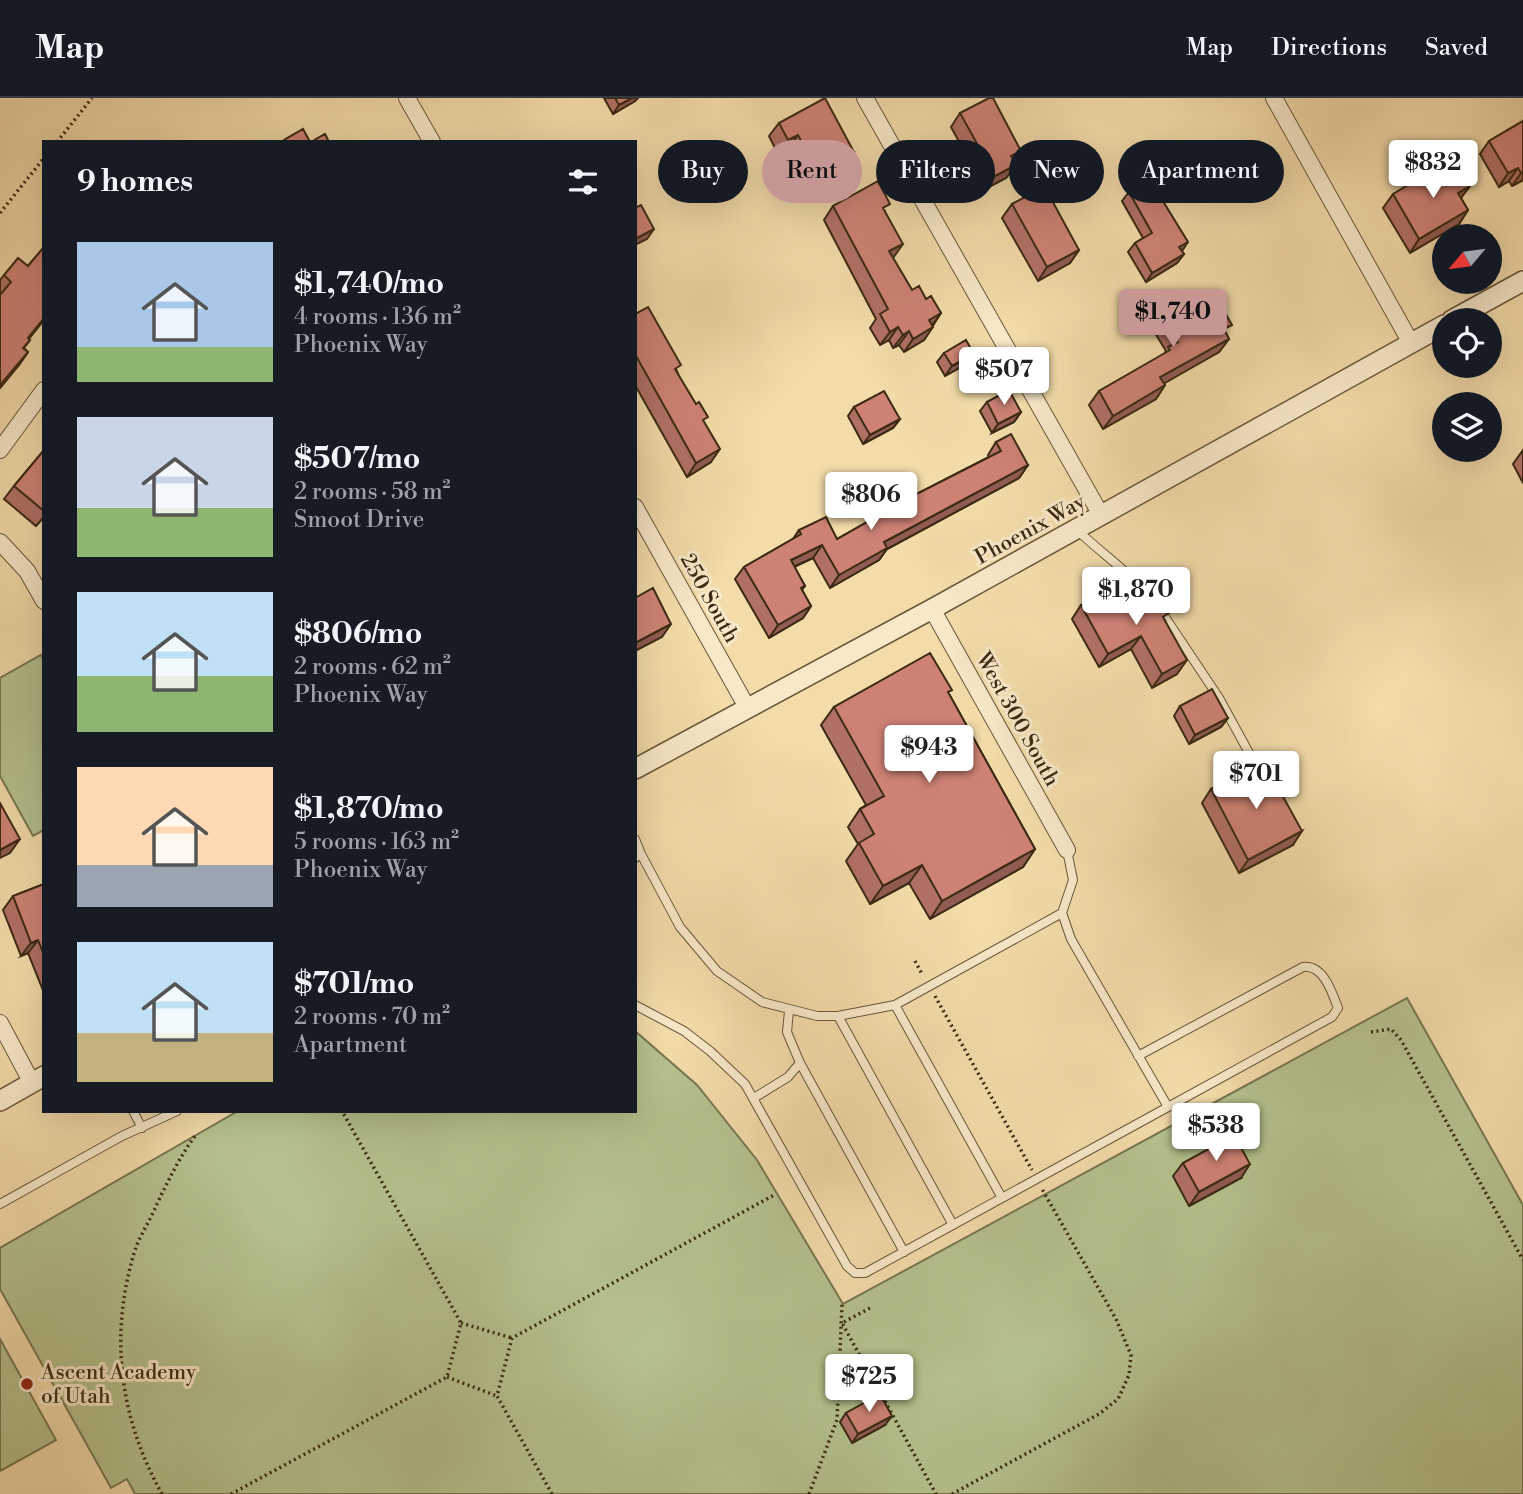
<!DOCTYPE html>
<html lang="en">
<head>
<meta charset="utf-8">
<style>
  body { margin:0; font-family:"Libre Bodoni",serif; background:#242831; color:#f1f3f6; height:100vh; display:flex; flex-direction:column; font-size:26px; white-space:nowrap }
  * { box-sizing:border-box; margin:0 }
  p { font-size:23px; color:#9ea1a6 }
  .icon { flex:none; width:38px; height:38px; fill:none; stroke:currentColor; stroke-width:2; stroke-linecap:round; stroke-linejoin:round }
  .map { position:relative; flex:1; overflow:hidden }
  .panel { position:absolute; left:42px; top:42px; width:595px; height:973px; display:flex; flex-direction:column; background:#171b24; border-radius:0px; box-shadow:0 7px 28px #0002 }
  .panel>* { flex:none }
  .banner { position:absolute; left:658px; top:42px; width:665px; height:63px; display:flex; gap:14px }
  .needle { width:46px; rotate:241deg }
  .tools { position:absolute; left:1432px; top:126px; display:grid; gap:14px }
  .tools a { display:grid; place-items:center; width:70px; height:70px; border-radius:50%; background:#171b24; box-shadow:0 7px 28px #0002; font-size:35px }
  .price { position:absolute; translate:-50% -60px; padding:0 16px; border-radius:7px; background:#fff; color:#222; font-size:23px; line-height:46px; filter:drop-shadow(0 2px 4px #0008) }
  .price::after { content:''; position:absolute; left:50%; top:42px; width:21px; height:16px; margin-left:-10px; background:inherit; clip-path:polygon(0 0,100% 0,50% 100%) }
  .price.on { background:#c59692; color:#111 }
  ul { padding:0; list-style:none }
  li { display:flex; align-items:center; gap:21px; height:175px; padding:0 35px }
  li span { display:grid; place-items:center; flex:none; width:196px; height:140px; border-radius:0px; color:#555 }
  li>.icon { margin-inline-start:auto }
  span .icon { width:84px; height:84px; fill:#fffc; stroke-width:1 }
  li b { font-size:30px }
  h2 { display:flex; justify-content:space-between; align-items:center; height:84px; padding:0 35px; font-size:30px }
  .tag { padding:0 24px; border-radius:32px; background:#171b24; box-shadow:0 7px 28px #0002; font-size:24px; line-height:63px }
  .tag.on { background:#c59692; color:#111 }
  header { display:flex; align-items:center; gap:42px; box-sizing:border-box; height:98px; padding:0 35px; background:#171b24; border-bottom:2px solid #363941 }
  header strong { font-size:33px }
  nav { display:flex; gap:38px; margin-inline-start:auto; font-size:24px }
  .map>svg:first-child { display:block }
  .green { fill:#b5c18d; stroke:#787650; stroke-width:2 }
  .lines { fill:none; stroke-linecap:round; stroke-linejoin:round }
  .service-casing { stroke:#695638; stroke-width:10 }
  .minor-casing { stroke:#695638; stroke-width:18 }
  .tertiary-casing { stroke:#695638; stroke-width:22 }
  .path { stroke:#3b2a12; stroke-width:3.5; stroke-dasharray:2 3.5; stroke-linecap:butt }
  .service { stroke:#f7e8c8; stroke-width:8 }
  .minor { stroke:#f7e8c8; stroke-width:16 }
  .tertiary { stroke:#f7e8c8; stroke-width:19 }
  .wall { fill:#b17065; stroke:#3b2a12; stroke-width:2 }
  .shaded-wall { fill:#905b52; stroke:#3b2a12; stroke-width:2 }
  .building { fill:#ce8275; stroke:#3b2a12; stroke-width:2 }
  .poi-dot { fill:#8f2418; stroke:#f7e8c8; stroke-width:2.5 }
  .labels { text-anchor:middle; stroke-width:6; stroke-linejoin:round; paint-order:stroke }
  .street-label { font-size:21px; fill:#3b2a12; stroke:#f7e8c8 }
  .poi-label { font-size:21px; fill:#3b2a12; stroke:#f7e8c8; text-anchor:start }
</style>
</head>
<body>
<header>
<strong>Map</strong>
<nav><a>Map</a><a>Directions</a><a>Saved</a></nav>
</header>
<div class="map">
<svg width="1523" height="1396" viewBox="0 0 1523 1396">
  <rect width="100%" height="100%" fill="#f3dbaa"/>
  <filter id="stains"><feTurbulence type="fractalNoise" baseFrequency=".00286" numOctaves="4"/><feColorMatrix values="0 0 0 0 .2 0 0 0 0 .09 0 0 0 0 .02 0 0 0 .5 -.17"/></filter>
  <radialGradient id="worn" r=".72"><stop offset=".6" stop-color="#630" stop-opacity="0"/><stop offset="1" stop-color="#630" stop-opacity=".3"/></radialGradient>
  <path class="green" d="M 41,557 L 44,563 L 44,732 L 33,738 L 0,678 L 0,580 Z
    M 1407,900 L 1523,1107 L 1523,1396 L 135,1396 L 127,1381 L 111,1390 L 0,1191 L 0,1150 L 238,1013 L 635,1013 L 635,933 L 697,987 L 757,1062 L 843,1206 Z
    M 0,1241 L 56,1342 L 0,1373 Z"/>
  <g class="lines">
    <g class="service-casing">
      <path id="service" d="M 1076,431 C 1102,456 1131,475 1153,503
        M 1161,513 L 1219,600 L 1260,675
        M 635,741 L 641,756 L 635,760
        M 641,756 L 680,829 L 717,873 L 762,904 L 817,918 L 838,918 L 895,907 L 1062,815 L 1073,782 L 1067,752
        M 1062,815 L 1071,841 L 1168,1009 L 1332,919 L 1338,910 C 1332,894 1323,866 1303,869 L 1138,958
        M 635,907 L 684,933 L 710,953 L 745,986 L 847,1168 L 855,1175 L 865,1175 L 1168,1009
        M 895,907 L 1002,1100
        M 838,918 L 953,1127
        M 800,965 L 904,1154
        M 754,1000 L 788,979 L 800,965 L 787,934 L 789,913
        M 133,1013 L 142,1030
        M 0,1106 L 122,1038 L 177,1013"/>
    </g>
    <g class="minor-casing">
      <path id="minor" d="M 407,0 L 432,44
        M 865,0 L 1101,417
        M 1274,0 L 1411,245
        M 0,352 L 44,292
        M 635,409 L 748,611
        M 0,444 L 27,473 L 44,503
        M 932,511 L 1067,752
        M 0,925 L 32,985"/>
    </g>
    <g class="tertiary-casing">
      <path id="tertiary" d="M 1452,222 L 1523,183
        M 635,671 L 932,511 L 1444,227
        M 0,1003 L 44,978"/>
    </g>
    <path class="path" d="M 57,44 L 92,0
      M 0,115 L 44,60
      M 915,863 L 922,876
      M 935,898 L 1032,1072
      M 1371,934 L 1391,931 L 1401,942 L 1523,1162
      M 870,1210 L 842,1225 L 936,1396
      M 461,1225 L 512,1240
      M 447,1279 L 497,1298
      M 162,1396 C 119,1319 109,1236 135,1152 C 140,1137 150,1123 156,1108 C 168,1083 179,1060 195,1038
      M 231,1396 L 447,1279 L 461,1225 L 342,1013
      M 552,1396 L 497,1298 L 512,1240 L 776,1096
      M 809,1396 L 837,1322 L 842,1206
      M 952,1396 L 1099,1316 L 1118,1301 L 1129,1277 L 1131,1257 L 1116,1221 L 1042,1091"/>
    <use href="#service" class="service"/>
    <use href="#minor" class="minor"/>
    <use href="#tertiary" class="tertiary"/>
  </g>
  <path class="wall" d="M 604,0 L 638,0 L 635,3 L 613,16 Z
    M 960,15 L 1021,53 L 1013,63 L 1016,67 L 1006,80 L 985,91 L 951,29 Z
    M 1523,23 L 1523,82 L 1512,88 L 1509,83 L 1499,89 L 1480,56 L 1489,43 Z
    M 779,25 L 854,54 L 844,67 L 808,87 L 788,50 L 778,56 L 769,38 Z
    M 1442,76 L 1470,88 L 1461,100 L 1468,112 L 1459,126 L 1410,155 L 1383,110 L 1393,96 Z
    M 1129,94 L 1184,156 L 1177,165 L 1146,184 L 1128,154 L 1135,145 L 1143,140 L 1122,103 Z
    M 1039,103 L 1079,152 L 1070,165 L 1038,183 L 1002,120 L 1012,106 Z
    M 833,108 L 885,113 L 893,160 L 912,192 L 926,201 L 941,215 L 924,242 L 904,254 L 899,247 L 893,250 L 889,242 L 880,247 L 870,230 L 876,221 L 824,122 Z
    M 44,149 L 44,222 L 29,241 L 30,242 L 24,250 L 28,254 L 19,267 L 0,290 L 0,182 L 4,177 L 28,168 Z
    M 1187,208 L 1226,235 L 1229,241 L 1219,254 L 1164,285 L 1165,287 L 1156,301 L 1103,331 L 1089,307 L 1099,293 L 1164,256 L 1166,253 L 1149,225 L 1159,211 Z
    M 635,216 L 677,273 L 711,364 L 687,379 L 635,287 Z
    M 944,255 L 974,256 L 968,265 L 945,278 L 937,264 Z
    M 987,304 L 1021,314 L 1014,324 L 992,335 L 980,313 Z
    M 854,309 L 900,321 L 893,330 L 863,346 L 848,318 Z
    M 996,344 L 1028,367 L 1019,380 L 887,451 L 879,462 L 830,490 L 813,460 L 794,469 L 805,488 L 802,492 L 811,508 L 803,520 L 769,540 L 735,481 L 744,469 L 793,441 L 799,432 L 837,441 L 883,415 L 892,402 L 909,400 L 989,359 L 988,357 Z
    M 44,352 L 44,419 L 36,428 L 4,401 L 14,388 Z
    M 1523,352 L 1523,385 L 1513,366 Z
    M 1138,501 L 1165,522 L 1177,576 L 1152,590 L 1131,551 L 1099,569 L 1072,521 L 1081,507 L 1110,508 Z
    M 949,596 L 1035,751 L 1023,769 L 930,821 L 909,785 L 870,806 L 846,763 L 858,746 L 848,729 L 860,711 L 866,707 L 821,627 L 834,609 Z
    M 1180,608 L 1228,620 L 1221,629 L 1189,646 L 1174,618 Z
    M 1211,691 L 1293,747 L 1239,775 L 1202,705 Z
    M 44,786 L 44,895 L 28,855 L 21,858 L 3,812 L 13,798 Z
    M 1183,1065 L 1241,1080 L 1189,1108 L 1173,1078 Z
    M 846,1315 L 885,1327 L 852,1345 L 840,1324 Z"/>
  <path class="shaded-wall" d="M 632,0 L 638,0 L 635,3 L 613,16 L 619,7 Z
    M 798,37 L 788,50 L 778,56 L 788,42 Z
    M 1021,53 L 1011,66 L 1011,58 Z
    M 854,54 L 844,67 L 808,87 L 817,73 Z
    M 1016,67 L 1006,80 L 985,91 L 995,78 Z
    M 1518,70 L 1509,83 L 1499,89 L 1508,75 Z
    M 1523,74 L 1523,82 L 1512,88 L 1521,75 Z
    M 1470,88 L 1460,101 L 1458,95 Z
    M 1468,112 L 1459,126 L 1410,155 L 1419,141 Z
    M 654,131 L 647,141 L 635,147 L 635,141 Z
    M 1188,144 L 1182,153 L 1179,149 Z
    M 903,146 L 893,160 L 889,153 Z
    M 1079,152 L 1070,165 L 1038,183 L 1047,169 Z
    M 1184,156 L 1177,165 L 1146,184 L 1152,175 Z
    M 941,215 L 931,229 L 929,222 Z
    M 898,229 L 889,242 L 880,247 L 890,234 Z
    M 933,229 L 924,242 L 904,254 L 913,241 Z
    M 909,233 L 899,247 L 893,250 L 903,237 Z
    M 1229,241 L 1219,254 L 1151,293 L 1160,279 Z
    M 28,254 L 19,267 L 0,290 L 0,287 Z
    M 974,256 L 968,265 L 945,278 L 952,268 Z
    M 1165,287 L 1156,301 L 1103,331 L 1113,318 Z
    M 1021,314 L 1014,324 L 992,335 L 998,326 Z
    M 900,321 L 893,330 L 863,346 L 870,337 Z
    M 720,351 L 711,364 L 687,379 L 696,365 Z
    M 1028,367 L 1019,380 L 887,451 L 879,462 L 830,490 L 839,477 L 884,444 Z
    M 822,447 L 813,460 L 782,474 L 791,462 Z
    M 811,508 L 803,520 L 769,540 L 778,527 Z
    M 671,526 L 662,539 L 635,553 L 635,545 Z
    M 1141,538 L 1131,551 L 1099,569 L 1108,556 Z
    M 1187,562 L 1177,576 L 1152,590 L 1162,576 Z
    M 1228,620 L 1221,629 L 1189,646 L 1195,637 Z
    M 1302,733 L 1293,747 L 1239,775 L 1248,762 Z
    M 20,741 L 10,755 L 0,760 L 0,752 Z
    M 1035,751 L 1023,769 L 930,821 L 942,803 Z
    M 922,767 L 909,785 L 870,806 L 883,788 Z
    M 38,842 L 28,855 L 21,858 L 31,845 Z
    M 1250,1066 L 1241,1080 L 1189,1108 L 1199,1094 Z
    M 892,1318 L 885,1327 L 852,1345 L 858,1336 Z"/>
  <path class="building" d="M 615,0 L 632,0 L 619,7 Z
    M 825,0 L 854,54 L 817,73 L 798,37 L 788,42 L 779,25 Z
    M 989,0 L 993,0 L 1021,53 L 1011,58 L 1016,67 L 995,78 L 960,15 Z
    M 1523,23 L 1523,74 L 1521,75 L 1518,70 L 1508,75 L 1489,43 Z
    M 303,31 L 310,44 L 285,44 L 284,42 Z
    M 325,36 L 329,44 L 311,44 Z
    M 1457,67 L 1470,88 L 1458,95 L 1468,112 L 1419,141 L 1393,96 L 1438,69 L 1442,76 Z
    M 1150,82 L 1188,144 L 1179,149 L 1184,156 L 1152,175 L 1135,145 L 1152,135 L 1129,94 Z
    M 878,83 L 890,106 L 883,110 L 903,146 L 889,153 L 912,192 L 919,188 L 926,201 L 931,198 L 941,215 L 929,222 L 933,229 L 913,241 L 909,233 L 903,237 L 898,229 L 890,234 L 880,216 L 888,211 L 833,108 Z
    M 1034,94 L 1039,103 L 1049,97 L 1079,152 L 1047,169 L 1012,106 Z
    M 641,107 L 654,131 L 635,141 L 635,110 Z
    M 44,149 L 44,220 L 28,240 L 30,242 L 23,250 L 28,254 L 0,287 L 0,197 L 11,184 L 4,177 L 18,160 L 28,168 Z
    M 1213,193 L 1232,227 L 1224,231 L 1229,241 L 1160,279 L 1165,287 L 1113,318 L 1099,293 L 1170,252 L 1168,249 L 1178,244 L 1159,211 L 1182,198 L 1187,208 Z
    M 648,209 L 681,267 L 675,271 L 696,306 L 699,304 L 708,319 L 703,322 L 720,351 L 696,365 L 635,256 L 635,216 Z
    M 966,242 L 974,256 L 952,268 L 944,255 Z
    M 1009,292 L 1021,314 L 998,326 L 987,304 Z
    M 884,293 L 900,321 L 870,337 L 854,309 Z
    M 1011,336 L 1028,367 L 884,444 L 887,450 L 839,477 L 822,447 L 791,462 L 805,488 L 801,490 L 811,508 L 778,527 L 744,469 L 801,436 L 799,432 L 826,419 L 837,441 L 895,408 L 892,402 L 906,394 L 909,400 L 1001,353 L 996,344 Z
    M 44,352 L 44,413 L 14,388 Z
    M 653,490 L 671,526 L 635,545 L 635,500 Z
    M 1155,491 L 1169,515 L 1163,519 L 1187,562 L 1162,576 L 1141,538 L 1108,556 L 1081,507 L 1103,495 L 1110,508 L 1135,494 L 1138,501 Z
    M 930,555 L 952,592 L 948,594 L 1035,751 L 942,803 L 922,767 L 883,788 L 859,745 L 874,736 L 860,711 L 884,698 L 834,609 Z
    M 1212,591 L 1228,620 L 1195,637 L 1180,608 Z
    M 1264,664 L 1302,733 L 1248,762 L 1211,691 Z
    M 0,705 L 20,741 L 0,752 Z
    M 44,786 L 44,857 L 38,842 L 31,845 L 13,798 Z
    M 1234,1037 L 1250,1066 L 1199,1094 L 1183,1065 Z
    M 880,1296 L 892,1318 L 858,1336 L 846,1315 Z"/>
  <circle class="poi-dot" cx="27" cy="1286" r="7"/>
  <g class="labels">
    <g class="street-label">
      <text transform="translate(1030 431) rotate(-29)" y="7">Phoenix Way</text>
      <text transform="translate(710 500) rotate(61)" y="7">250 South</text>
      <text transform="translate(1018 621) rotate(61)" y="7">West 300 South</text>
    </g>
    <g class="poi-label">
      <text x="41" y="1281">Ascent Academy<tspan x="41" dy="24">of Utah</tspan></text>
    </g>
  </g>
  <rect width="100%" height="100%" filter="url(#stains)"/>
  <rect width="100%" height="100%" fill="url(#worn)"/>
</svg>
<div class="tools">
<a><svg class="needle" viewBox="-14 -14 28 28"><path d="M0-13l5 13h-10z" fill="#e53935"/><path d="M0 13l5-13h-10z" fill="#9ea1a6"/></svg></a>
<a><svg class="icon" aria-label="locate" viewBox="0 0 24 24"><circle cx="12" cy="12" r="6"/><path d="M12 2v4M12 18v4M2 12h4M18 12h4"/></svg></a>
<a><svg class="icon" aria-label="layers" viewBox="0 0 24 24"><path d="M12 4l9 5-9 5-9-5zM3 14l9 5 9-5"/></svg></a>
</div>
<b class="price" style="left:1433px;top:102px">$832</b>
<b class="price on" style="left:1173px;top:251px">$1,740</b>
<b class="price" style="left:1004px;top:309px">$507</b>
<b class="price" style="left:871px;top:434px">$806</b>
<b class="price" style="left:1136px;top:529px">$1,870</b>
<b class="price" style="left:929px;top:687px">$943</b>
<b class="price" style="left:1256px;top:713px">$701</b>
<b class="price" style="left:1216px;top:1065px">$538</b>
<b class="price" style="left:869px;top:1316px">$725</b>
<div class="banner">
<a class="tag">Buy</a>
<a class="tag on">Rent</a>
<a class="tag">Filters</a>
<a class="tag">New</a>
<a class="tag">Apartment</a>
</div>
<section class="panel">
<h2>9 homes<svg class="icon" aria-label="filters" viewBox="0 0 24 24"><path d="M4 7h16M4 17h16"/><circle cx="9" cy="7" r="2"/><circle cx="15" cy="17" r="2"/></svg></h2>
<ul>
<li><span style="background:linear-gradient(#a9c7e8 75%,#8fb573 0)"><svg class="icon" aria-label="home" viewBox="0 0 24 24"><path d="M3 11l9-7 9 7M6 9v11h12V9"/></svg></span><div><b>$1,740/mo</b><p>4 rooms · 136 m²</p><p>Phoenix Way</p></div></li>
<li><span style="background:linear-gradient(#c9d6e8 65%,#8fb573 0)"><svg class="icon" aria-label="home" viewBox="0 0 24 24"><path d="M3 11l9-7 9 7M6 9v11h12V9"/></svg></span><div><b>$507/mo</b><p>2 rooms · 58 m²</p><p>Smoot Drive</p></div></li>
<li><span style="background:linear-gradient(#bfe0f5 60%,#8fb573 0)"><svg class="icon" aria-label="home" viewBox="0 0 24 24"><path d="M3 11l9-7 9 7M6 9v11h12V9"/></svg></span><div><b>$806/mo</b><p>2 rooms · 62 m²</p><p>Phoenix Way</p></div></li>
<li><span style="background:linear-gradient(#ffd9b3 70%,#9aa5b1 0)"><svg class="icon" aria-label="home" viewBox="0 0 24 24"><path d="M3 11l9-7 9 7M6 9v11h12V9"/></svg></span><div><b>$1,870/mo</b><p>5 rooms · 163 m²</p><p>Phoenix Way</p></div></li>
<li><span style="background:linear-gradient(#bfe0f5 65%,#c2b280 0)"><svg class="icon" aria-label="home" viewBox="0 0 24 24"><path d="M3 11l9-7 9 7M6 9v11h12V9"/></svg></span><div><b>$701/mo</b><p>2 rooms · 70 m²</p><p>Apartment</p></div></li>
</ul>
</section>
</div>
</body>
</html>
